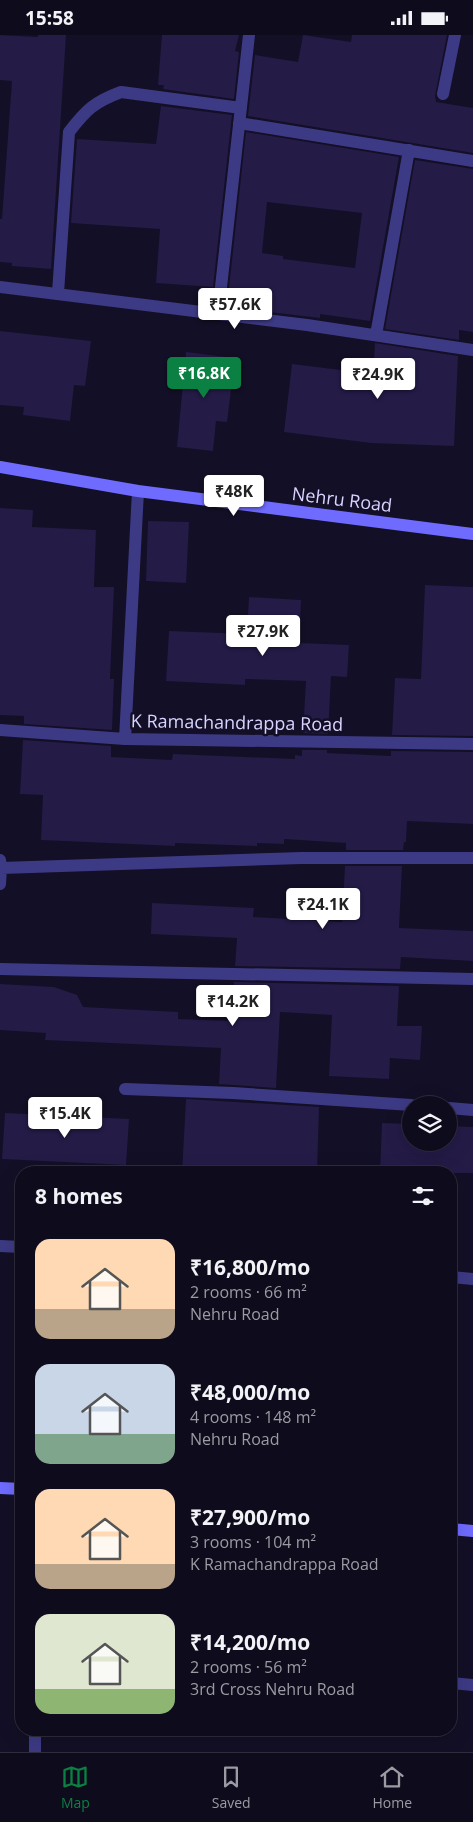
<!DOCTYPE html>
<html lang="en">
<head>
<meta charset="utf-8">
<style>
  body { margin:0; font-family:"Open Sans",sans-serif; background:#1c1929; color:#f1f3f6; height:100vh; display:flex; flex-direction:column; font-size:19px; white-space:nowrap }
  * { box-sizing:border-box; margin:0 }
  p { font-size:16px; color:#9b9ba3 }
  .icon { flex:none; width:28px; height:28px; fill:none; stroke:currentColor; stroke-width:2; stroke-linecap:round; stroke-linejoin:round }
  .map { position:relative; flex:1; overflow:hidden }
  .side { position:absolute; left:15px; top:1131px; width:442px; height:570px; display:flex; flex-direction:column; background:#0e0b1c; border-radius:20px; box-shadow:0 5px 20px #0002,0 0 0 1px #2e2b3b }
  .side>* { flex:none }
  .fabs { position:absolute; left:402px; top:1061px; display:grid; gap:10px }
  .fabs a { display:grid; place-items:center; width:55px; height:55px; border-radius:50%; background:#0e0b1c; box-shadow:0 5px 20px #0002,0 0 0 1px #2e2b3b; font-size:25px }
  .price { position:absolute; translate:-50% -42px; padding:0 11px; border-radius:5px; background:#fff; color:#222; font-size:16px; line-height:32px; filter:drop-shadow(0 1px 2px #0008) }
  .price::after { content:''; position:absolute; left:50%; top:30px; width:15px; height:11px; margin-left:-8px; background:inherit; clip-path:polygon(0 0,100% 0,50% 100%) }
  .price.active { background:#0b8043; color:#fff }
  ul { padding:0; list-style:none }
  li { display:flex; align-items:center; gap:15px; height:125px; padding:0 20px }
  li span { display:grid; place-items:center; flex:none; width:140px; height:100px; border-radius:15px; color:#555 }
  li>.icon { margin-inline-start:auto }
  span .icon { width:60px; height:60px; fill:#fffc; stroke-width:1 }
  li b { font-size:21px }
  h2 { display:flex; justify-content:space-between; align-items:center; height:60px; padding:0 20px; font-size:21px }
  .status { display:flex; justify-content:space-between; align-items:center; height:35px; padding:0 25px; background:#0e0b1c; direction:ltr }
  .status svg { height:14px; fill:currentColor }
  .tabs { display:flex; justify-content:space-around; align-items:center; height:70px; border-top:1px solid #2e2b3b; background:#0e0b1c; font-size:14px; color:#9b9ba3 }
  .tabs a { display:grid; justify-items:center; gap:2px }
  .tabs .active { color:#0b8043 }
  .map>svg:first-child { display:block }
  .building { fill:#241b47; fill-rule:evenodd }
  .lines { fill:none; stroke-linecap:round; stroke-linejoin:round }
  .street { stroke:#3d3a85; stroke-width:12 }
  .secondary { stroke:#6f6bff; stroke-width:12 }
  .labels { text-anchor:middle; stroke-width:5; stroke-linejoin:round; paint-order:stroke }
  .street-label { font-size:18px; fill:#d9d4ff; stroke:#130f26 }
</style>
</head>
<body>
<div class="status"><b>15:58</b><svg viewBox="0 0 49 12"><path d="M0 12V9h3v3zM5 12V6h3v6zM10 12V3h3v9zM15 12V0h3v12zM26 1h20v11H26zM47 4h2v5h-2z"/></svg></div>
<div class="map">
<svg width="473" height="1717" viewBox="0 0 473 1717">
  <rect width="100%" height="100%" fill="#130f26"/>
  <path class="building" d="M 0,0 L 38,2 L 38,0 L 66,0 L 51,234 L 12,231 L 12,228 L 0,227 L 0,184 L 2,184 L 12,46 L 0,45 Z
    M 162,0 L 239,0 L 235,16 L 239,17 L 234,64 L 163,54 L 164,50 L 158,50 Z
    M 303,0 L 351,7 L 352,0 L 447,0 L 435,61 L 436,67 L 473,73 L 473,118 L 248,81 L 255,20 L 298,27 Z
    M 161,71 L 232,80 L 213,252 L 156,248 L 160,194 L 71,188 L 77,104 L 156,109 Z
    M 246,97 L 399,122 L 370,286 L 320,279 L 320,283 L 236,273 L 238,254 L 229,253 ZM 267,167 L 362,178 L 355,233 L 283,224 L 283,221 L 262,218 Z
    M 415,125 L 473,134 L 473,297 L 459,295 L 459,305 L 385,294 Z
    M 0,296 L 91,306 L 85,351 L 74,350 L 70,386 L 23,380 L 24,372 L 0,370 Z
    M 375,308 L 458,321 L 454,411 L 371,408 L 284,397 L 292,329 L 373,339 Z
    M 186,317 L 235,323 L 227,387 L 216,386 L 213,416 L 177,412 Z
    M 0,473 L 33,475 L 32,492 L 96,495 L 94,552 L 114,552 L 110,644 L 114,644 L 112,695 L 24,689 L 24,681 L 0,680 Z
    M 148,486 L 189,487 L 186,548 L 146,546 Z
    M 425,550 L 473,552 L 473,701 L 392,700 L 395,643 L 421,644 Z
    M 249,562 L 301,565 L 299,608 L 349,610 L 347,642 L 331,641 L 328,699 L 303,698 L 306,646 L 245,644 L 245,650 L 166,646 L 169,596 L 247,599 Z
    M 23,705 L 111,711 L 111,722 L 172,725 L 173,719 L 295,724 L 295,720 L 302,721 L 302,715 L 327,715 L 327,718 L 391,721 L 391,716 L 473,717 L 473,789 L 407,786 L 406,807 L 404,807 L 403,815 L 346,815 L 346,808 L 284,804 L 284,809 L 257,808 L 257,811 L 175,808 L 175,811 L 41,805 L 43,760 L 20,759 Z
    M 345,831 L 402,831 L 399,893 L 473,896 L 473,926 L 401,922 L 400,934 L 235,931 L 237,903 L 151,899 L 152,868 L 254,873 L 253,882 L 342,887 Z
    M 234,947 L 399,951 L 397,991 L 422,991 L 420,1025 L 390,1023 L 389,1044 L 329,1041 L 332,980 L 280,977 L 276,1053 L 219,1049 L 221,1013 L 45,1005 L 46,998 L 0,995 L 0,949 L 54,952 L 77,960 L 83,972 L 178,977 L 178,984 L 232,986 Z
    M 186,1064 L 319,1072 L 317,1138 L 182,1138 Z
    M 5,1078 L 129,1084 L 126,1130 L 2,1124 Z
    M 382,1088 L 411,1089 L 411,1108 L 449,1108 L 449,1091 L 473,1092 L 473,1138 L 380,1138 Z"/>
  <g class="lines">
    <path class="street" d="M 443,59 L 455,0
      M 239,88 L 473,126
      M 0,252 L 307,290 L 473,315
      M 58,258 L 69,97 C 86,75 94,67 121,57 L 241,73
      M 218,279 L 249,0
      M 376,300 L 409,115
      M 0,695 L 125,704 L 473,709
      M 125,704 L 138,456
      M 0,825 L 1,833 L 0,849
      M 1,833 L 301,823 L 473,823
      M 0,934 L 473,944
      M 125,1054 L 233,1058 L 411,1070
      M 449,1073 L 473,1075
      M 0,1211 L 21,1212
      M 451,1242 L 473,1244
      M 451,1648 L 473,1650
      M 35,1695 L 35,1717"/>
    <path class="secondary" d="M 0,432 L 138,456 L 473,499
      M 0,1453 L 21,1454
      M 451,1494 L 473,1496"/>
  </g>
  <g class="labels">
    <g class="street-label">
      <text transform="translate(342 465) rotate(7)" y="6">Nehru Road</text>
      <text transform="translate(237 688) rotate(1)" y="6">K Ramachandrappa Road</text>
    </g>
  </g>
</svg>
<div class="fabs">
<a><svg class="icon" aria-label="layers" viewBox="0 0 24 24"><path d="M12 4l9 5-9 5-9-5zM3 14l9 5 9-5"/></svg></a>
</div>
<b class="price" style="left:235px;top:295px">₹57.6K</b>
<b class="price active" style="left:204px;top:364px">₹16.8K</b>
<b class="price" style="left:378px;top:365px">₹24.9K</b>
<b class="price" style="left:234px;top:482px">₹48K</b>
<b class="price" style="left:263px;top:622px">₹27.9K</b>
<b class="price" style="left:323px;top:895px">₹24.1K</b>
<b class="price" style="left:233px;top:992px">₹14.2K</b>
<b class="price" style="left:65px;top:1104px">₹15.4K</b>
<section class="side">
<h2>8 homes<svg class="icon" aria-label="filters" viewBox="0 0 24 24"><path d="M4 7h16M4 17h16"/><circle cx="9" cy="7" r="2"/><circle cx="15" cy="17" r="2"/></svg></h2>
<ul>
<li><span style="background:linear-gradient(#ffd9b3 70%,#b9a48a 0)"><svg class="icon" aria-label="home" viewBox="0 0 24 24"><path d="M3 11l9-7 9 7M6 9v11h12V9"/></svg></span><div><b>₹16,800/mo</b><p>2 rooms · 66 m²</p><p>Nehru Road</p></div></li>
<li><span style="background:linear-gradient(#c9d6e8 70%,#7fa58c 0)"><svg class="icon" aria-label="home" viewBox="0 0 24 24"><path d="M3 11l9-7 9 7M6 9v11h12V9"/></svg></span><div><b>₹48,000/mo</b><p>4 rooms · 148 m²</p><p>Nehru Road</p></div></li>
<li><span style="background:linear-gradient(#ffd9b3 75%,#b9a48a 0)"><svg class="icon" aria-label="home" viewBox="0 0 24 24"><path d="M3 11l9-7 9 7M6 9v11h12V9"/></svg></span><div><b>₹27,900/mo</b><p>3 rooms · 104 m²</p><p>K Ramachandrappa Road</p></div></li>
<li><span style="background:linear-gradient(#dfe7d0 75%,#8fb573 0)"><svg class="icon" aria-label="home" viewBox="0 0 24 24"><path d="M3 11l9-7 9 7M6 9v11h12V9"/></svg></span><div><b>₹14,200/mo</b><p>2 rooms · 56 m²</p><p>3rd Cross Nehru Road</p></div></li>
</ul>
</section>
</div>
<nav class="tabs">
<a class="active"><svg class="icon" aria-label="map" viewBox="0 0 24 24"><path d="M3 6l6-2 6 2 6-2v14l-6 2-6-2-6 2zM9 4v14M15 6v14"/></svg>Map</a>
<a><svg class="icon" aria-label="saved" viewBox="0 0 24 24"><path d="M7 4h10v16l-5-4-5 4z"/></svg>Saved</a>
<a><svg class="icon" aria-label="home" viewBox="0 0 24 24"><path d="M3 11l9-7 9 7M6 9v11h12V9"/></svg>Home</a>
</nav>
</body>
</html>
